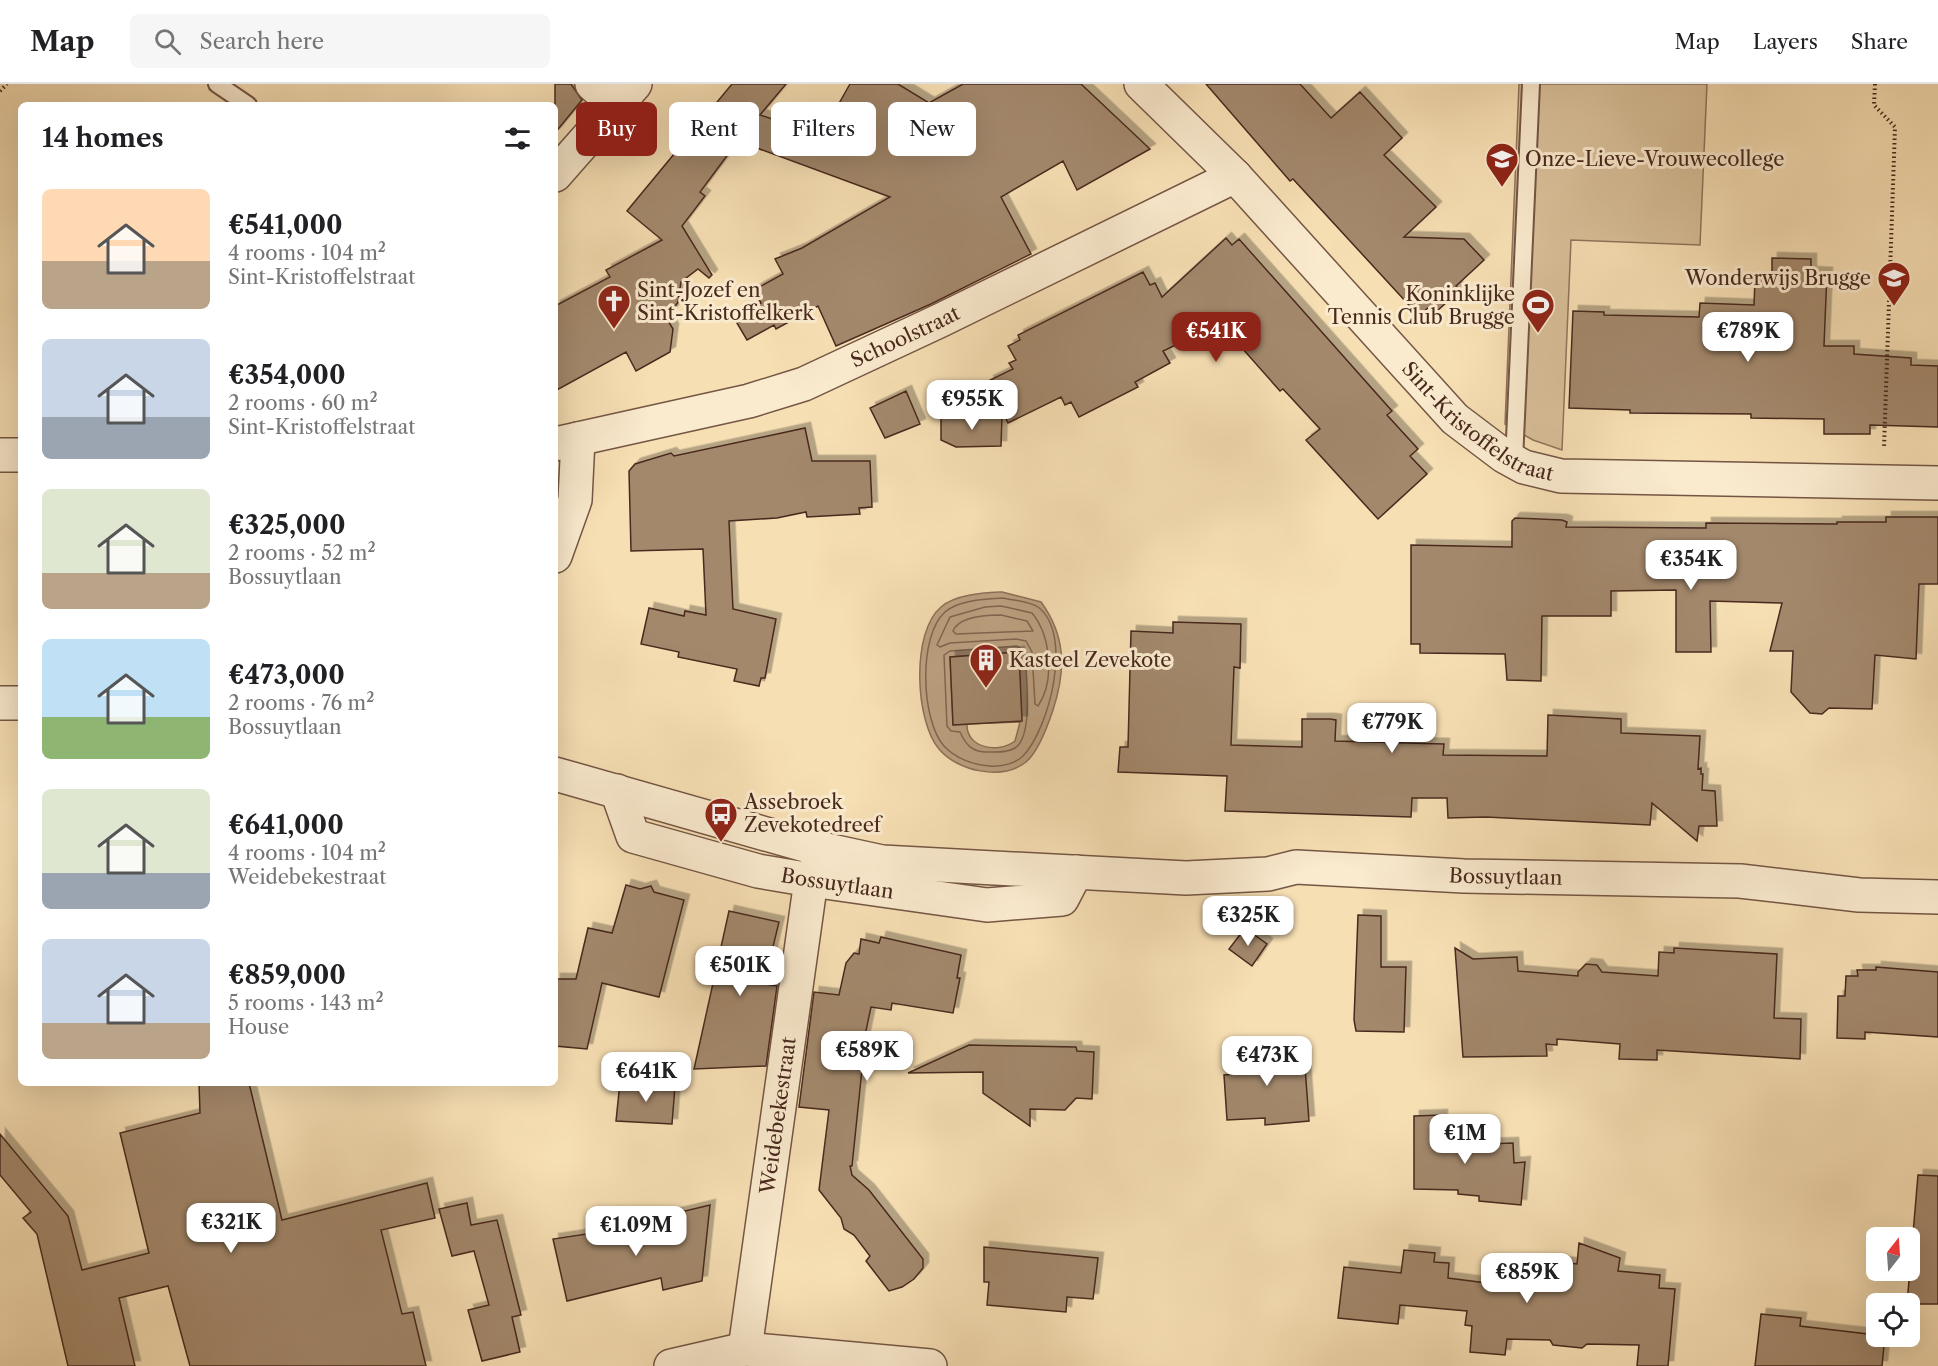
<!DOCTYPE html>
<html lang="en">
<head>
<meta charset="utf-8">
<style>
  body { margin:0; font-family:"Libre Caslon Text",serif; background:#f6f6f6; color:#202124; height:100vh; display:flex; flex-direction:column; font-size:22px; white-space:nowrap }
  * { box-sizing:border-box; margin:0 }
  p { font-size:20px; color:#757577 }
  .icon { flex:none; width:33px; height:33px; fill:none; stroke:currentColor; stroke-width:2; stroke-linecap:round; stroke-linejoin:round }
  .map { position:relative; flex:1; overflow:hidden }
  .sheet { position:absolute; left:18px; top:18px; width:540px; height:984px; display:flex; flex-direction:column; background:#fff; border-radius:9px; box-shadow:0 6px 24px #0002 }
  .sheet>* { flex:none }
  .banner { position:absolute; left:576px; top:18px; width:570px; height:54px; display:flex; gap:12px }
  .needle { width:39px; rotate:17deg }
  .buttons { position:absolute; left:1866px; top:1143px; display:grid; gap:12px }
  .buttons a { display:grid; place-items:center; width:54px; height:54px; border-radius:9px; background:#fff; box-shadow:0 6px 24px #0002; font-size:30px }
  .price { position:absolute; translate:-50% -51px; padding:0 14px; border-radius:12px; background:#fff; color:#222; font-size:20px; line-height:39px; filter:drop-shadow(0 2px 3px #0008) }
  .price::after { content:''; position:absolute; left:50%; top:36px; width:18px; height:14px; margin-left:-9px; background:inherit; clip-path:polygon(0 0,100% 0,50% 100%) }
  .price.on { background:#8f2418; color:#fff }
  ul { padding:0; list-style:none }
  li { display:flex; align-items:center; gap:18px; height:150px; padding:0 24px }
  li span { display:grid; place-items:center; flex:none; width:168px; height:120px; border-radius:9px; color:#555 }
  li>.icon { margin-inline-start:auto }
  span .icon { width:72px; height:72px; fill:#fffc; stroke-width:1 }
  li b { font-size:26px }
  h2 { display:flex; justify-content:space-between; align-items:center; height:72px; padding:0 24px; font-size:26px }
  .pill { padding:0 21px; border-radius:9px; background:#fff; box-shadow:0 6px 24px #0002; font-size:21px; line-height:54px }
  .pill.on { background:#8f2418; color:#fff }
  header { display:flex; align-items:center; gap:36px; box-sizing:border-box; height:84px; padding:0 30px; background:#fff; border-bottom:2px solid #e0e0e0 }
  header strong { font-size:28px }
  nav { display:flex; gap:33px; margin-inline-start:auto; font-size:21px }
  .search { width:420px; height:54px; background:#f6f6f6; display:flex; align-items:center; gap:15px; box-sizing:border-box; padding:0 21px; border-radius:9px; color:#757577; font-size:22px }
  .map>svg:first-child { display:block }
  .green { fill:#d9c09a; stroke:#90745c; stroke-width:1.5 }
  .water { fill:#bca181; stroke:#8e7159; stroke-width:1.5; fill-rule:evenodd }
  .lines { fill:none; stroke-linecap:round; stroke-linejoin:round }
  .shore { stroke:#826550; stroke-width:1.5 }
  .building { fill:#a3886c; stroke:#48291e; stroke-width:1.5; filter:url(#shadow) }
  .lane-casing { stroke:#745644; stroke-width:20 }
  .street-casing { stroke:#745644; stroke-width:36 }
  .path { stroke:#48291e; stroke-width:4; stroke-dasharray:1.5 3; stroke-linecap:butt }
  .lane { stroke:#faeace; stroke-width:16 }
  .street { stroke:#faeace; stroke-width:33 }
  .labels { text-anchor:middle; stroke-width:6; stroke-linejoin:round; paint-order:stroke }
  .poi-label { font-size:20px; fill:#48291e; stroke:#faeace; text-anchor:start }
  .street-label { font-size:20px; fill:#48291e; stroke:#faeace }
</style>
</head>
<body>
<header>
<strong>Map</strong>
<div class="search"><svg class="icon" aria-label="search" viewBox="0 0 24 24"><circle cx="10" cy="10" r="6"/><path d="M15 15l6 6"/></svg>Search here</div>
<nav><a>Map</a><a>Layers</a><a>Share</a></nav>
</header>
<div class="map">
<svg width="1938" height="1282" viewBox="0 0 1938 1282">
  <defs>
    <filter id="shadow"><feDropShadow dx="5.5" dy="-5.5" stdDeviation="0" flood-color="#0004"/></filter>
  </defs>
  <rect width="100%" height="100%" fill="#f7dfb4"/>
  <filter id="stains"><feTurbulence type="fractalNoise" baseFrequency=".00333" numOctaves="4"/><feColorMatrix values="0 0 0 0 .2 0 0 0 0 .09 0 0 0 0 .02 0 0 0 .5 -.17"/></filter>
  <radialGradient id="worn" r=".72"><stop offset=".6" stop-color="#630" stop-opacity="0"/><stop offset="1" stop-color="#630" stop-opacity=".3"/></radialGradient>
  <path class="green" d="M 1519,0 L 1707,0 L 1700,161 L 1571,156 L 1562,366 L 1533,356 L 1505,340 Z"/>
  <path class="water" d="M 1002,508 L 1041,518 C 1066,552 1066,586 1053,626 C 1048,641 1039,667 1026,678 C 1002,697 957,687 939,665 C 915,637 911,548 941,523 C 956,510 984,509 1002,508 ZM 1019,568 L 971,640 L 953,641 L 950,573 ZM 1020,638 L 1015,657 C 998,670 966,664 967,640 Z"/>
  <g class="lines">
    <path class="shore" d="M 1002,514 C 1012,516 1029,517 1038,523 C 1074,550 1049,645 1023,672 C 1015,680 1000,683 989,682 C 973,681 955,674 944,662 C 921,636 918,552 945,528 C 958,516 985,515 1002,514 Z
      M 1001,522 L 1032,529 C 1051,552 1055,597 1038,622 L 1035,620 L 1032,568 L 1026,557 L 1016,555 L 950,559 L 940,563 L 937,561 L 950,533 L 985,523 Z
      M 1001,531 L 1027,537 L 1033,547 L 956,550 L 953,547 C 959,532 986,531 1001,531 Z
      M 1017,562 L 1025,568 C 1026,588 1034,652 1015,664 C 1007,669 996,668 987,668 C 972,668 966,661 960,648 L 951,647 L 947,642 L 944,571 L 950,567 Z"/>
  </g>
  <path class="building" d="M 555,0 L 571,0 L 582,16 L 555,49 Z
    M 732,0 L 786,0 L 760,31 L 821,51 L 850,0 L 898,0 L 929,19 L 963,0 L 1081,0 L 1150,65 L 1077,106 L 1063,77 L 1001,113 L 1031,170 L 931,220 L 836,262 L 818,222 L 776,245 L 774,241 L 747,256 L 734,234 L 761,219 L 754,206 L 783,190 L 775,175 L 802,164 L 890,113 L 738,57 L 700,108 L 705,112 L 682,142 L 712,191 L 709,194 L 698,185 L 681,198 L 678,218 L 667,235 L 673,245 L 670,268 L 636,287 L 626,268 L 555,307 L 555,222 L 610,193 L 606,186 L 662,156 L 627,127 Z
    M 1206,0 L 1300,0 L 1331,34 L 1360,8 L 1402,54 L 1384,71 L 1436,123 L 1404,153 L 1464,155 L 1484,176 L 1456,202 L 1460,206 L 1436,228 L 1430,222 L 1419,232 L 1293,95 L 1290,97 Z
    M 1226,154 L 1232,161 L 1239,155 L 1392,327 L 1387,331 L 1418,365 L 1410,372 L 1427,390 L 1378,435 L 1306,356 L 1320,345 L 1283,305 L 1280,307 L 1218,237 L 1210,245 L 1163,267 L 1170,279 L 1135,298 L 1138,303 L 1079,333 L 1071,318 L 1065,321 L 1061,313 L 1008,339 L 988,297 L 1013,285 L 1009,279 L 1016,276 L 1008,262 L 1020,256 L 1018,251 L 1143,188 L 1150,201 L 1155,199 L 1162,213 Z
    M 1772,174 L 1811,175 L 1811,188 L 1827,189 L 1824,262 L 1854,262 L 1854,270 L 1911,274 L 1911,281 L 1938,282 L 1938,343 L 1870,341 L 1870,350 L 1824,350 L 1824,335 L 1751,334 L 1751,330 L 1630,329 L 1630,326 L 1569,324 L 1573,227 L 1604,228 L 1604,231 L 1699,233 L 1700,219 L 1754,221 L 1755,195 L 1772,196 Z
    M 906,307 L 920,340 L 885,354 L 870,324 Z
    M 941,331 L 1002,332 L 1001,362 L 956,363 L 941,356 Z
    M 805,344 L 812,377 L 870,377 L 872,423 L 859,424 L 860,430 L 807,433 L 806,428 L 777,434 L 729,437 L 733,525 L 776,535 L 765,594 L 761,594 L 759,602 L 734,597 L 737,585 L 678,573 L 679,568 L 641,560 L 649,524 L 684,532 L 685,527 L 706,531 L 703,465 L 631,467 L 629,387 L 635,380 L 671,369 L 674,372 Z
    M 1886,433 L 1938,433 L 1938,500 L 1919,500 L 1916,575 L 1875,571 L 1872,625 L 1829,624 L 1822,630 L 1810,629 L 1791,608 L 1793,567 L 1770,567 L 1782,519 L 1710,517 L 1711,568 L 1676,568 L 1676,506 L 1611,507 L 1611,532 L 1542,532 L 1541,597 L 1507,596 L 1505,570 L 1420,569 L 1420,560 L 1411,560 L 1411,461 L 1512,463 L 1512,437 L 1515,434 L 1562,436 L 1567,438 L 1566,443 L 1706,444 L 1706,439 L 1837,440 L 1837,438 L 1886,438 Z
    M 1173,538 L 1241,540 L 1240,584 L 1234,583 L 1231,661 L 1302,663 L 1302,635 L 1330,635 L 1336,636 L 1335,657 L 1444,660 L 1443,671 L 1547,672 L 1548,631 L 1621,635 L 1621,649 L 1700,652 L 1698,685 L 1701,684 L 1701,690 L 1703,690 L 1702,706 L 1715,707 L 1717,742 L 1699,742 L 1697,757 L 1652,719 L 1650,741 L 1486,733 L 1448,734 L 1447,714 L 1412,714 L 1411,733 L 1225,727 L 1227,692 L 1118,688 L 1120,663 L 1128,663 L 1131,547 L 1173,549 Z
    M 1019,568 L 1022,637 L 953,641 L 950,573 Z
    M 626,801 L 640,805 L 651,802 L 654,808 L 684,816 L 659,913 L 602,899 L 587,965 L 555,962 L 555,895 L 576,895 L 588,844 L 612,849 Z
    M 729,827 L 779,838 L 764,900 L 777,902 L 766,982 L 694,985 Z
    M 1358,831 L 1381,832 L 1381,883 L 1406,883 L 1404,948 L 1356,947 L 1354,936 Z
    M 1245,844 L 1267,860 L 1252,882 L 1229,865 Z
    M 881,853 L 961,871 L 957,894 L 960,894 L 953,929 L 892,919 L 891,926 L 871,923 L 860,975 L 863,976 L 852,1082 L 850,1082 L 852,1091 L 869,1106 L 923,1175 L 923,1184 L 914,1195 L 902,1203 L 889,1207 L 866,1177 L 870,1172 L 854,1151 L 844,1145 L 841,1134 L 819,1106 L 829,1026 L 799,1023 L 814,908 L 839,911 L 846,879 L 854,869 L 859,870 L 861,855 L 879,859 Z
    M 1455,864 L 1473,875 L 1517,873 L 1518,887 L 1578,892 L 1578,888 L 1586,880 L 1597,881 L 1602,888 L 1658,892 L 1659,868 L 1674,869 L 1674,864 L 1777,870 L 1774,934 L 1801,935 L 1800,975 L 1657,966 L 1657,976 L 1619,975 L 1620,960 L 1557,955 L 1557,961 L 1546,960 L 1547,972 L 1463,973 Z
    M 1876,883 L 1938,888 L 1938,953 L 1865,948 L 1865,955 L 1837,954 L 1838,912 L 1845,912 L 1846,892 L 1858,892 L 1857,886 L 1876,886 Z
    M 969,961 L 1076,963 L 1077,967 L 1094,968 L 1092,1015 L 1076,1014 L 1065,1026 L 1030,1025 L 1030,1042 L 983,1009 L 983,988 L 908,989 Z
    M 1265,964 L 1265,970 L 1304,969 L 1309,1037 L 1265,1041 L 1265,1034 L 1227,1036 L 1224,991 L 1234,990 L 1234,969 L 1238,969 L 1238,965 Z
    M 620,998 L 675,1002 L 672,1040 L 616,1037 Z
    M 199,999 L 249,999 L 282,1136 L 427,1099 L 435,1134 L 381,1146 L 402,1230 L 413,1228 L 426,1282 L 190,1282 L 168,1202 L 119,1214 L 135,1282 L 68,1282 L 37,1150 L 23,1134 L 31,1128 L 0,1091 L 0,1050 L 68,1132 L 82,1186 L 149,1169 L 120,1049 L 200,1029 Z
    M 1442,1031 L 1441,1056 L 1456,1056 L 1455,1061 L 1513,1059 L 1514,1079 L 1525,1078 L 1521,1121 L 1479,1117 L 1479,1112 L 1458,1110 L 1458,1106 L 1414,1105 L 1414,1032 Z
    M 1918,1091 L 1938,1092 L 1938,1220 L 1907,1220 Z
    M 467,1119 L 471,1141 L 497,1136 L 521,1231 L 512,1233 L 520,1268 L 482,1277 L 468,1226 L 489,1221 L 474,1167 L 452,1172 L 439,1125 Z
    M 710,1121 L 702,1197 L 663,1206 L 661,1194 L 567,1217 L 553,1155 L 593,1149 L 595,1157 L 670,1140 L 668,1131 Z
    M 1579,1159 L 1620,1174 L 1618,1187 L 1660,1191 L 1659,1204 L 1675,1205 L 1668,1282 L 1637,1282 L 1639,1261 L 1587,1260 L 1582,1264 L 1553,1261 L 1550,1256 L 1507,1255 L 1505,1271 L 1470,1268 L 1472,1242 L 1465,1241 L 1467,1227 L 1400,1221 L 1398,1240 L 1338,1234 L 1344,1183 L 1401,1189 L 1404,1166 L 1435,1169 L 1434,1178 L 1449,1179 L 1448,1194 L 1549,1207 L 1553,1177 L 1577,1180 Z
    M 984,1163 L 1098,1174 L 1093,1215 L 1067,1213 L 1066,1228 L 987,1221 L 989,1198 L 984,1198 Z
    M 1761,1230 L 1801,1234 L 1800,1242 L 1885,1252 L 1882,1282 L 1755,1282 Z"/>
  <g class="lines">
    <g class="lane-casing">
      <path id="lane" d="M 217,0 L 248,21
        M 1514,377 L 1531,0"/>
    </g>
    <g class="street-casing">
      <g id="street">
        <path d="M 592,0 L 616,21"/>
        <path id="s1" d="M 1141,0 L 1235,92 L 1455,335 L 1504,372 L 1524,383 L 1561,392 L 1938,399"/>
        <path d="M 555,91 L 635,0"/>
        <path id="s2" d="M 555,360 L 749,317 L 804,300 L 939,237 L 1235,92"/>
        <path d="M 0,371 L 21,371"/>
        <path d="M 555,472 L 575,416 L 578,355"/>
        <path d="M 0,619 L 21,619"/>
        <path id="s3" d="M 555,690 L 808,762 L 882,778 L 1186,794 L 1268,790 L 1296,783 L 1464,792 L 1740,797 L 1859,811 L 1938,813"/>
        <path id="s4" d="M 617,707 L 633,752 L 758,787 L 811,796 L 987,821 L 1062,815 L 1076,788"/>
        <path id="s5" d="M 745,1265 L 811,796 L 820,775"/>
        <path d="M 671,1282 L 745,1265 L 930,1282"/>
      </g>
    </g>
    <path class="path" d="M 1875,0 L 1874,21 L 1895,43 L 1884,364
      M 0,7 L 7,0"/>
    <use href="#lane" class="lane"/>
    <use href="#street" class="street"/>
  </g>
  <defs>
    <g id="school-pin" transform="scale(1.725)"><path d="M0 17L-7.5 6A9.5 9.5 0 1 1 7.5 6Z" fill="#8f2418" stroke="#faeace"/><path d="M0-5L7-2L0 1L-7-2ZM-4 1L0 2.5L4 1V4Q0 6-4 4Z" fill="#fff"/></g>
    <g id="church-pin" transform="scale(1.725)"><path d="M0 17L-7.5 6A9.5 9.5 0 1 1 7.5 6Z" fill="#8f2418" stroke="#faeace"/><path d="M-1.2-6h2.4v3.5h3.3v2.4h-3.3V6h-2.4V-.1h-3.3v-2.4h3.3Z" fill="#fff"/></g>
    <g id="stadium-pin" transform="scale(1.725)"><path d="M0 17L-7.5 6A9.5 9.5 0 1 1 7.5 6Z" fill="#8f2418" stroke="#faeace"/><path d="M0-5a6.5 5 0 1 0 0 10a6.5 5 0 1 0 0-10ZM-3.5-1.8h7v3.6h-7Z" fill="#fff"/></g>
    <g id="building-pin" transform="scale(1.725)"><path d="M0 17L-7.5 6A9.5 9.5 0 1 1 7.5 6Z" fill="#8f2418" stroke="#faeace"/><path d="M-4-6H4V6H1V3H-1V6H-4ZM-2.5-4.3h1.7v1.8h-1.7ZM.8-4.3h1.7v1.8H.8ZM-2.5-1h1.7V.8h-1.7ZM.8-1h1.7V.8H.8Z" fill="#fff"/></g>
    <g id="bus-pin" transform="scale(1.725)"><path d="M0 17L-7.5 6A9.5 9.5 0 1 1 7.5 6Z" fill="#8f2418" stroke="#faeace"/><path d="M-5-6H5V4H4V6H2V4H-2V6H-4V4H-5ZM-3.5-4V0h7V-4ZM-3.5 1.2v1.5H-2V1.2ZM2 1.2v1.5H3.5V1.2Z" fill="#fff"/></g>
  </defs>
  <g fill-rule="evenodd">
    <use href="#school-pin" x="1502" y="75"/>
    <use href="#school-pin" x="1894" y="194"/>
    <use href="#church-pin" x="614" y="217"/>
    <use href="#stadium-pin" x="1538" y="221"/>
    <use href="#building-pin" x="986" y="576"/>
    <use href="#bus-pin" x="721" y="730"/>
  </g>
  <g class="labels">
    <g class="poi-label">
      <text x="1525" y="82">Onze-Lieve-Vrouwecollege</text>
      <text x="1871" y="201" text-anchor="end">Wonderwijs Brugge</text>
      <text x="637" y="213">Sint-Jozef en<tspan x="637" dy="23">Sint-Kristoffelkerk</tspan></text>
      <text x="1515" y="217" text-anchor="end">Koninklijke<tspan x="1515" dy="23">Tennis Club Brugge</tspan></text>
      <text x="1009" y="583">Kasteel Zevekote</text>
      <text x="744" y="725">Assebroek<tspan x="744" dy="23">Zevekotedreef</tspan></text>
    </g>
    <g class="street-label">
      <text dy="7" stroke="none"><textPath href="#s2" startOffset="368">Schoolstraat</textPath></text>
      <text dy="7" stroke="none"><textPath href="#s1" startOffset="480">Sint-Kristoffelstraat</textPath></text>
      <text dy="7" stroke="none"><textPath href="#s3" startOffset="964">Bossuytlaan</textPath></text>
      <text dy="7" stroke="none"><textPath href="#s4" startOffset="258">Bossuytlaan</textPath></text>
      <text dy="7" stroke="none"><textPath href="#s5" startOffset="236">Weidebekestraat</textPath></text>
    </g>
  </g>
  <rect width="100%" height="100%" filter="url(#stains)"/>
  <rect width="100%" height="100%" fill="url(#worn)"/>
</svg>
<div class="buttons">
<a><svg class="needle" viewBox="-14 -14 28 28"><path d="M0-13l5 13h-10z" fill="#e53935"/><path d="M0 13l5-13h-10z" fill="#757577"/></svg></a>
<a><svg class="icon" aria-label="locate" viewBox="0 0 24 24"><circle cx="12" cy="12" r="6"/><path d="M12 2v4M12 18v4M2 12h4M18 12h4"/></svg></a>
</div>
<b class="price on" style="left:1216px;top:279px">€541K</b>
<b class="price" style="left:1748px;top:279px">€789K</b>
<b class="price" style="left:972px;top:347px">€955K</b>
<b class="price" style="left:1691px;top:507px">€354K</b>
<b class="price" style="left:1392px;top:670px">€779K</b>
<b class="price" style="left:1248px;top:863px">€325K</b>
<b class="price" style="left:740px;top:913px">€501K</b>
<b class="price" style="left:867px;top:998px">€589K</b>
<b class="price" style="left:1267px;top:1003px">€473K</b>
<b class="price" style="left:646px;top:1019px">€641K</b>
<b class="price" style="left:1465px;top:1081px">€1M</b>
<b class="price" style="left:231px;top:1170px">€321K</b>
<b class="price" style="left:636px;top:1173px">€1.09M</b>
<b class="price" style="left:1527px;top:1220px">€859K</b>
<div class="banner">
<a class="pill on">Buy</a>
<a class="pill">Rent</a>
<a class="pill">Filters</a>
<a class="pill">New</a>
</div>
<section class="sheet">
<h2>14 homes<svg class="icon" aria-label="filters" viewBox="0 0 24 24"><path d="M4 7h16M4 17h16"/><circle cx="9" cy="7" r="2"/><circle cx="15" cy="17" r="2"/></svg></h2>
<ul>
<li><span style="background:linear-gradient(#ffd9b3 60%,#b9a48a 0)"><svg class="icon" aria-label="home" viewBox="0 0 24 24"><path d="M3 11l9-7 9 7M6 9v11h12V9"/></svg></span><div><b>€541,000</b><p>4 rooms · 104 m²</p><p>Sint-Kristoffelstraat</p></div></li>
<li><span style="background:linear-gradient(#c9d6e8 65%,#9aa5b1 0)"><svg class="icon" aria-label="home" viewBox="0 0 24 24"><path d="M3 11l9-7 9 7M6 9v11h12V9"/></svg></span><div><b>€354,000</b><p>2 rooms · 60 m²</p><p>Sint-Kristoffelstraat</p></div></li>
<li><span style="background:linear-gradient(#dfe7d0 70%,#b9a48a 0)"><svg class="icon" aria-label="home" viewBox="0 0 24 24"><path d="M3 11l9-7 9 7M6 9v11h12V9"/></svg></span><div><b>€325,000</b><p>2 rooms · 52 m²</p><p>Bossuytlaan</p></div></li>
<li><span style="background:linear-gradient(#bfe0f5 65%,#8fb573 0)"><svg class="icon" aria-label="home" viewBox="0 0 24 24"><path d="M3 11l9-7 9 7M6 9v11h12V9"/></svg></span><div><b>€473,000</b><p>2 rooms · 76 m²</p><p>Bossuytlaan</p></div></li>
<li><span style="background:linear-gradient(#dfe7d0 70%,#9aa5b1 0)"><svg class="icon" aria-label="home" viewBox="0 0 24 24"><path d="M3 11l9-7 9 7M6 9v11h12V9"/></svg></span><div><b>€641,000</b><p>4 rooms · 104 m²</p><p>Weidebekestraat</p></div></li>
<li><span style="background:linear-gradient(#c9d6e8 70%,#b9a48a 0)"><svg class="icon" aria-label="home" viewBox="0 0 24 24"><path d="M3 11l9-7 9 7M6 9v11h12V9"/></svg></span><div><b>€859,000</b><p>5 rooms · 143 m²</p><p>House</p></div></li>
</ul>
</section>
</div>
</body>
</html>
